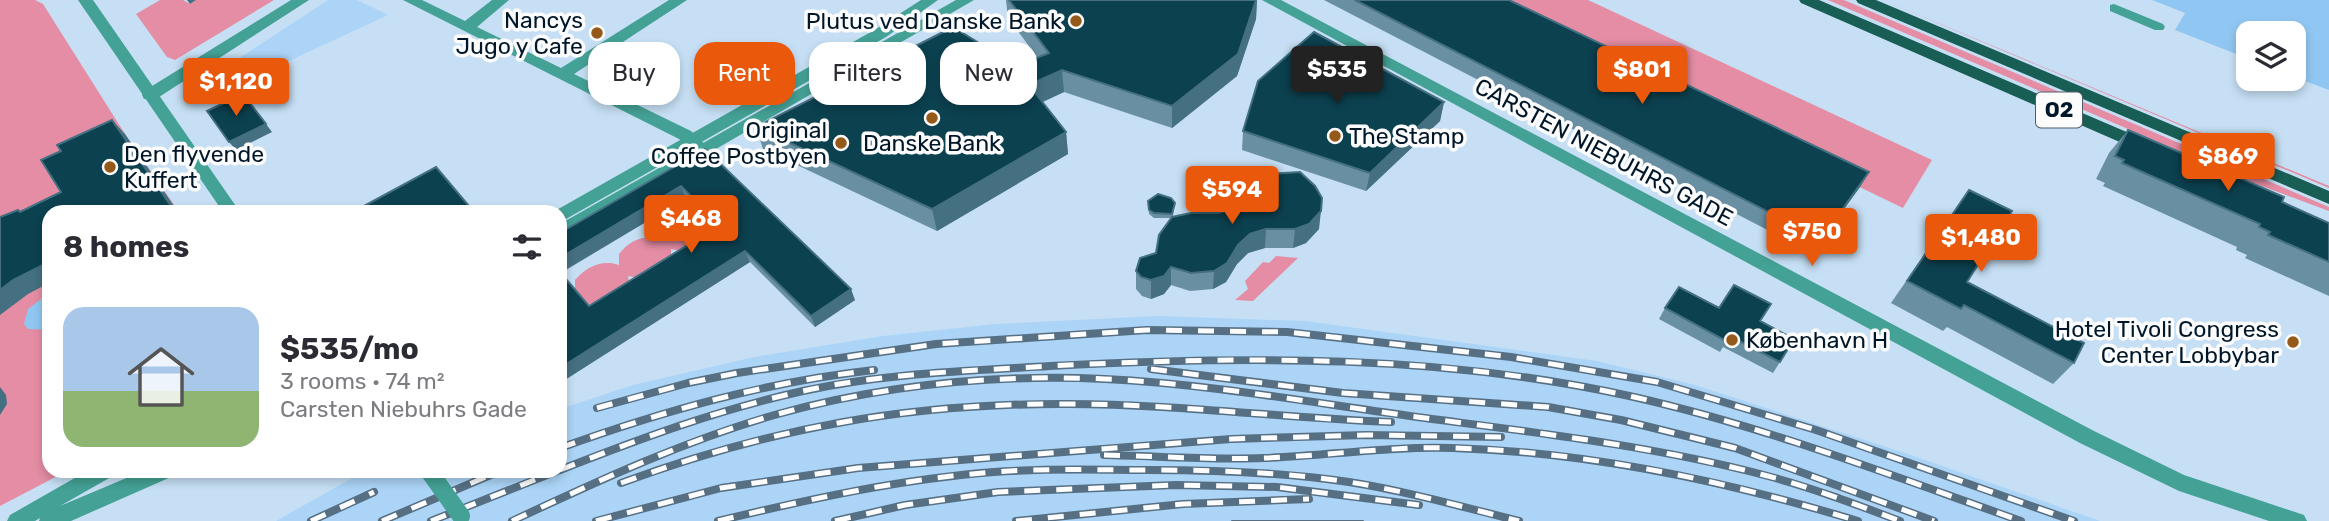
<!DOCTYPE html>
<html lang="en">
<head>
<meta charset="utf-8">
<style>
  body { margin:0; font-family:Rubik,sans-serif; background:#f2f2f3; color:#2b2b33; height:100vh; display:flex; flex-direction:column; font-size:26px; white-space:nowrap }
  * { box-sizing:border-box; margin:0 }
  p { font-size:23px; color:#7c7c81 }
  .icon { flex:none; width:38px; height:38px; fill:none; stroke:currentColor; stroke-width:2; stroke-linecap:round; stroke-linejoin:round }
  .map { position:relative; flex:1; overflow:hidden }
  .sheet { position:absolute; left:42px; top:205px; width:525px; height:273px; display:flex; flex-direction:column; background:#fff; border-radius:21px; box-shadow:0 4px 10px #0003 }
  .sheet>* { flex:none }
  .banner { position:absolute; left:588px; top:42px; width:665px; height:63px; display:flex; gap:14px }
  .fabs { position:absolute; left:2236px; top:21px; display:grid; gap:14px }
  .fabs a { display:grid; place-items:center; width:70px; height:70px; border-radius:14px; background:#fff; box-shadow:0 4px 10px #0003; font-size:35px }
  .price { position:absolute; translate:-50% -60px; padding:0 16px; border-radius:7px; background:#ea580c; color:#fff; font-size:23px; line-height:46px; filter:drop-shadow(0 2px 4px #0008) }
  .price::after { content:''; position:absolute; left:50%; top:42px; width:21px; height:16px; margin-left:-10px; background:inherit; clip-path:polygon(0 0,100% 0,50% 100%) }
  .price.active { background:#222; color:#fff }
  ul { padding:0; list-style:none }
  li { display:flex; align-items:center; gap:21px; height:175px; padding:0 21px }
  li+li { border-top:2px solid #e1e1e2 }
  li span { display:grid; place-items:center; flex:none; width:196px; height:140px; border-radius:21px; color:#555 }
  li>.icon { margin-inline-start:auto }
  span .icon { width:84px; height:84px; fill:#fffc; stroke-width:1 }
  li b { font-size:30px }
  h2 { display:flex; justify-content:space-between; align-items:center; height:84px; padding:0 21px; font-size:30px }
  .pill { padding:0 24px; border-radius:21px; background:#fff; box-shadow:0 4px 10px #0003; font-size:24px; line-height:63px }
  .pill.active { background:#ea580c; color:#fff }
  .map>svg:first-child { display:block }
  .built { fill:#abd4f6 }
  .green { fill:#e48da4 }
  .water { fill:#90c7f2 }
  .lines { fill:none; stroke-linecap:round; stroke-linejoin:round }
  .pedestrian { fill:#44a195; fill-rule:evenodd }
  .minor { fill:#44a195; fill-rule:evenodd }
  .tertiary { fill:#44a195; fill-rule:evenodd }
  .primary { fill:#185e55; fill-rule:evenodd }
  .tram { stroke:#576f83; stroke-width:2 }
  .rail-casing { stroke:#576f83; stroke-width:8 }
  .rail { stroke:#fcfcfc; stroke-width:5; stroke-dasharray:16; stroke-linecap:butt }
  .tertiary-bridge { stroke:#44a195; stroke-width:18 }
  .wall { fill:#6990a2; fill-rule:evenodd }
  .shaded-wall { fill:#447081 }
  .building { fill:#0c4150; stroke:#447081; stroke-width:2 }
  .poi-dot { fill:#955a19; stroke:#fcfcfc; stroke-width:2.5 }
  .labels { text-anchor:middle; stroke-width:7; stroke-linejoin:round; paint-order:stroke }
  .shield { fill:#fcfcfc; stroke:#4c5c69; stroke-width:2 }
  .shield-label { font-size:21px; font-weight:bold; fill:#00172a }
  .poi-label { font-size:23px; fill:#00172a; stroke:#fcfcfc; text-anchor:end }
  .street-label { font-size:23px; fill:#00172a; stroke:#fcfcfc }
</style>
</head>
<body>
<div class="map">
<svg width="2329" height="521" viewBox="0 0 2329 521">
  <rect width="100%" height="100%" fill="#c6dff4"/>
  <path class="built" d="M 328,0 L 357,0 L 388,15 L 222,92 L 203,82 Z
    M 1157,316 L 1305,321 L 1597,361 L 1695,385 L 1905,453 L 2100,521 L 276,521 L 354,477 L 374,471 L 560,471 L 560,409 L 633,385 L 754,357 L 883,336 L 996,324 Z"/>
  <path class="green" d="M 0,0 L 35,0 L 43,4 L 125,134 L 179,212 L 49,212 L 49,471 L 67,471 L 0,506 Z
    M 160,0 L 183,0 L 190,4 L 196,0 L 274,0 L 175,60 L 167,57 L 136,14 Z
    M 1474,0 L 1588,0 L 1932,160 L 1903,208 Z
    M 1828,0 L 1844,0 L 2329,207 L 2329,211 L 2256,184 Z
    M 1883,0 L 2329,186 L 2329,188 Z
    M 686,211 L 699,213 L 714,228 L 713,232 L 682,251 L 671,249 L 671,258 L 639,278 L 628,276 L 629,281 L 595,305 L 584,303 L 575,294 L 575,280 C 586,267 602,259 619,265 L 619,254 C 630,240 645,234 661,239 C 660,222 671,216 686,211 Z
    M 1276,256 L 1298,258 L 1253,301 L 1235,300 L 1248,289 L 1245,281 L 1263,262 L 1269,263 Z"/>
  <path class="water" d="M 2152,0 L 2329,0 L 2329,90 L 2294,77 L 2294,33 L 2249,33 L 2249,59 L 2175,30 L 2185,13 Z
    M 49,293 L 49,308 L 46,315 L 49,317 L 49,330 L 28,329 L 24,324 L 28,309 Z"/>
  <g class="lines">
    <path class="pedestrian" d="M 2114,4 L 2163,24 L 2165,27 L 2163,30 L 2155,30 L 2110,11 L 2110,5 Z"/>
    <path class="minor" d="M 291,0 L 309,0 L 156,99 L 144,99 L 142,95 L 144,91 Z
      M 403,0 L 422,0 L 465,21 L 492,0 L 509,0 L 477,27 L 561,68 L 669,0 L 687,0 L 574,74 L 691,131 L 710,149 L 708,153 L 696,153 L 679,139 Z
      M 1262,0 L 1281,0 L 2094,431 L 2184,475 L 2304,515 L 2307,521 L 2269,521 L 2179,491 L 2080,443 Z"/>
    <path class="tertiary" d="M 78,0 L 93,0 L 240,212 L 223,212 Z
      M 921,0 L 938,0 L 886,37 L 566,219 L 560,220 L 560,212 L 553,212 L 876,29 Z
      M 956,0 L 974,0 L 560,239 L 560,224 Z
      M 87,471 L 114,471 L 111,477 L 60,506 L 143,471 L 174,471 L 171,477 L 71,521 L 39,521 L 40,518 L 35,521 L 7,521 L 10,515 Z"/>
    <path class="primary" d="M 1799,0 L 1819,0 L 2150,142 L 2152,146 L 2150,150 L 2138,150 L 1801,3 Z
      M 1856,0 L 1876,0 L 2329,191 L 2329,204 L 1858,3 Z"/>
    <path class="tram" d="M 1232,521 L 1363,521"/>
    <g class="rail-casing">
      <path id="rail" d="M 1151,369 L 1343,393 L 1548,407 L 1621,420 L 1735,448 L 1934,521
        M 597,408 L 688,383 L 737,373 L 936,344 L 1147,330 L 1287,332 L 1511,357 L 1657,382 L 1816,430 L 2074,521
        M 560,448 C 663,411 765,382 874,370
        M 1104,455 C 1157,456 1210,460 1263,458 C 1326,456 1389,446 1453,448 C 1591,452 1726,481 1858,521
        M 560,470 C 639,439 720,409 803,391 C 884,373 968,371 1050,366 C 1246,356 1442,354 1634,397 C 1766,427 1893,476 2021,521
        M 621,483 C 772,428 907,403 1068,404 C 1176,404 1283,418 1391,422
        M 311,521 L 374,492
        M 382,521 L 500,471
        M 431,521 L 557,471
        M 512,521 C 598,481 686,440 778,414 C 884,385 995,374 1105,379 C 1212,384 1319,404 1425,418 C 1539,433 1653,446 1764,475 C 1810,487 1855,504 1900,521
        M 596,521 L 721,488 L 858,468 L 1231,439 L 1366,435 L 1501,437
        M 718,521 C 809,499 901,479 994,472 C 1045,468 1097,470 1148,470 C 1215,470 1282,472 1349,482 C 1406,491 1463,507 1519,521
        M 835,521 L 905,505 L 998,492 L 1176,485 L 1277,487 L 1419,505
        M 1016,521 L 1183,504 L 1309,499"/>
    </g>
    <use href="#rail" class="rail"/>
    <path class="tertiary-bridge" d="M 429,471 L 461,516"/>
  </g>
  <path class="wall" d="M 1006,0 L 1257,0 L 1256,19 L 1237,76 L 1172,128 L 1064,92 L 1043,102 L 1066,132 L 1068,154 L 937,231 L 763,149 L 756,127 L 1016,66 L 1038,58 L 1008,18 Z
    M 1324,0 L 1509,0 L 1869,172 L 1860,187 L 1812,253 Z
    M 1444,102 L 1440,121 L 1366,191 L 1242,150 L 1243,131 Z
    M 2128,130 L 2282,202 L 2329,223 L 2329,296 L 2245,258 L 2247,255 L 2236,250 L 2237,247 L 2103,186 L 2105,183 L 2096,179 L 2109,153 Z
    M 705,149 L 855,300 L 815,327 L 750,262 L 560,383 L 560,233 ZM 686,198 L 716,228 L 589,306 L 561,273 Z
    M 1969,190 L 1967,282 L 2074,363 L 2053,384 L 1947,327 L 1943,331 L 1891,303 Z
    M 1148,201 L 1174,207 L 1173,216 L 1319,229 L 1306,243 L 1293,248 L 1265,248 L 1248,253 L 1237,264 L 1226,282 L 1213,289 L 1190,291 L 1171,285 L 1164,294 L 1151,299 L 1142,296 L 1136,289 L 1136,271 L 1156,253 L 1171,218 L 1154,218 L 1149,214 Z
    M 1665,308 L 1760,322 L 1780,362 L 1773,373 L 1723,347 L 1720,352 L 1659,319 Z"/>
  <path class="shaded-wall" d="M 187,0 L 196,0 L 190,4 Z
    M 1256,0 L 1257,0 L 1256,19 L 1237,76 L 1172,128 L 1172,106 Z
    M 1062,70 L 1064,92 L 1031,107 L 1029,85 Z
    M 1444,102 L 1440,121 L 1366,191 L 1370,173 Z
    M 112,120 L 125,134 L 178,212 L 175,212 Z
    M 266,124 L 272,132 L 236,150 L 229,142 Z
    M 1066,132 L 1068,154 L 937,231 L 932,209 Z
    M 1869,172 L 1860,187 L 1812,253 L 1821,239 Z
    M 681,186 L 686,198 L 560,273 L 560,258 Z
    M 1321,211 L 1319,229 L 1306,243 L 1293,248 L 1295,229 Z
    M 1266,229 L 1265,248 L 1248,253 L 1237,264 L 1226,282 L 1213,289 L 1214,271 L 1250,234 Z
    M 745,251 L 750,262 L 560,383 L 560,368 Z
    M 49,262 L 49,283 L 28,294 L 0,315 L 0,290 L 13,280 Z
    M 1171,267 L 1171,285 L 1164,294 L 1151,299 L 1151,280 Z
    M 851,289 L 855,300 L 815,327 L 811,316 Z
    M 0,387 L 6,395 L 7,404 L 0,415 Z"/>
  <path class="building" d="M 1009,0 L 1256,0 L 1238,54 L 1172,106 L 1062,70 L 1029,85 L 1066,132 L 932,209 L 756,127 L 953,27 L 1016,66 L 1049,53 Z
    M 1355,0 L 1509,0 L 1869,172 L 1821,239 Z
    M 1314,32 L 1444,102 L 1370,173 L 1243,131 L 1258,81 Z
    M 243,94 L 266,124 L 229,142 L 207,111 Z
    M 112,120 L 175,212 L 49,212 L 49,262 L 13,280 L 0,290 L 0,217 L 18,210 L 20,212 L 61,192 L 41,160 L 61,151 L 57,145 Z
    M 2128,130 L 2284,197 L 2282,202 L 2329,223 L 2329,262 L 2268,235 L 2270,232 L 2259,227 L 2260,224 L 2122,163 L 2124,160 L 2115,156 Z
    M 705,149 L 851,289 L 811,316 L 745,251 L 560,368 L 560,272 L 589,306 L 720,225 L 681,186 L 560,258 L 560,233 Z
    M 436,167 L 474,212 L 353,212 Z
    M 1300,172 L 1315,186 L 1322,198 L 1321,211 L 1309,224 L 1295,229 L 1266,229 L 1250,234 L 1238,245 L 1227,263 L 1214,271 L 1191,273 L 1171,267 L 1164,276 L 1151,280 L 1141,277 L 1136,271 L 1140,258 L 1156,253 L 1159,235 L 1172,217 L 1191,213 L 1219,213 L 1233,208 L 1243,200 L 1254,182 L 1268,174 Z
    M 1969,190 L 2012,211 L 1967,282 L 2084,343 L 2074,363 L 1964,305 L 1961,309 L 1907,281 Z
    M 1158,194 L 1171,198 L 1175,203 L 1172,214 L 1154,213 L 1149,210 L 1148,201 Z
    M 1734,285 L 1771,304 L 1760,321 L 1794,339 L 1780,362 L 1730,336 L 1726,341 L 1665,308 L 1679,287 L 1719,308 Z"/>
  <g class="poi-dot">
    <circle cx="1076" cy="21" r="7"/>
    <circle cx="597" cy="33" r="7"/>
    <circle cx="932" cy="118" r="7"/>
    <circle cx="1335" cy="136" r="7"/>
    <circle cx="841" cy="143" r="7"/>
    <circle cx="110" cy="167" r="7"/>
    <circle cx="1732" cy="340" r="7"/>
    <circle cx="2293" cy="342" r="7"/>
  </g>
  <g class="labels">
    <rect class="shield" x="2036" y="92.5" width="46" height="35" rx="5"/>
    <g class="shield-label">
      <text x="2059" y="117">O2</text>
    </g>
    <g class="poi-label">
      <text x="583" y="28">Nancys<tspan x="583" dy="26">Jugo y Cafe</tspan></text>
      <text x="1062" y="29">Plutus ved Danske Bank</text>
      <text x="827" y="138">Original<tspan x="827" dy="26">Coffee Postbyen</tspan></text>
      <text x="1349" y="144" text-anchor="start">The Stamp</text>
      <text x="932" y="151" text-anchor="middle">Danske Bank</text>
      <text x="124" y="162" text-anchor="start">Den flyvende<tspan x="124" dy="26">Kuffert</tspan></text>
      <text x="2279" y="337">Hotel Tivoli Congress<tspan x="2279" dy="26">Center Lobbybar</tspan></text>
      <text x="1746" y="348" text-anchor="start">København H</text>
    </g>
    <g class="street-label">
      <text transform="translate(1604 152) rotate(28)" y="8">CARSTEN NIEBUHRS GADE</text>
    </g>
  </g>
</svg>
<div class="fabs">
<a><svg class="icon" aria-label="layers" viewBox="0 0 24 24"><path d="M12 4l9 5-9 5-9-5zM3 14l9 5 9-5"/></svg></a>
</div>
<b class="price active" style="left:1337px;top:106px">$535</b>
<b class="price" style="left:1642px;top:106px">$801</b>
<b class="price" style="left:236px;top:118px">$1,120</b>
<b class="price" style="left:2228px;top:193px">$869</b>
<b class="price" style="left:1232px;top:226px">$594</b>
<b class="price" style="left:691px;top:255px">$468</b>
<b class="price" style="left:1812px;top:268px">$750</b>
<b class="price" style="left:1981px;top:274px">$1,480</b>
<div class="banner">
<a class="pill">Buy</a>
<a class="pill active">Rent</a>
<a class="pill">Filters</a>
<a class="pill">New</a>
</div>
<section class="sheet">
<h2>8 homes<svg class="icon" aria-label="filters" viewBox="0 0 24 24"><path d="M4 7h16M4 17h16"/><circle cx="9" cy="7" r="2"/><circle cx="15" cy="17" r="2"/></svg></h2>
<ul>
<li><span style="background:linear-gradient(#a9c7e8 60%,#8fb573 0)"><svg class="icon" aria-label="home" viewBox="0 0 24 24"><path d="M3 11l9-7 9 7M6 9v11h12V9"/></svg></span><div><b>$535/mo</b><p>3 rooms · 74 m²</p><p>Carsten Niebuhrs Gade</p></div></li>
</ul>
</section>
</div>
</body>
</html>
